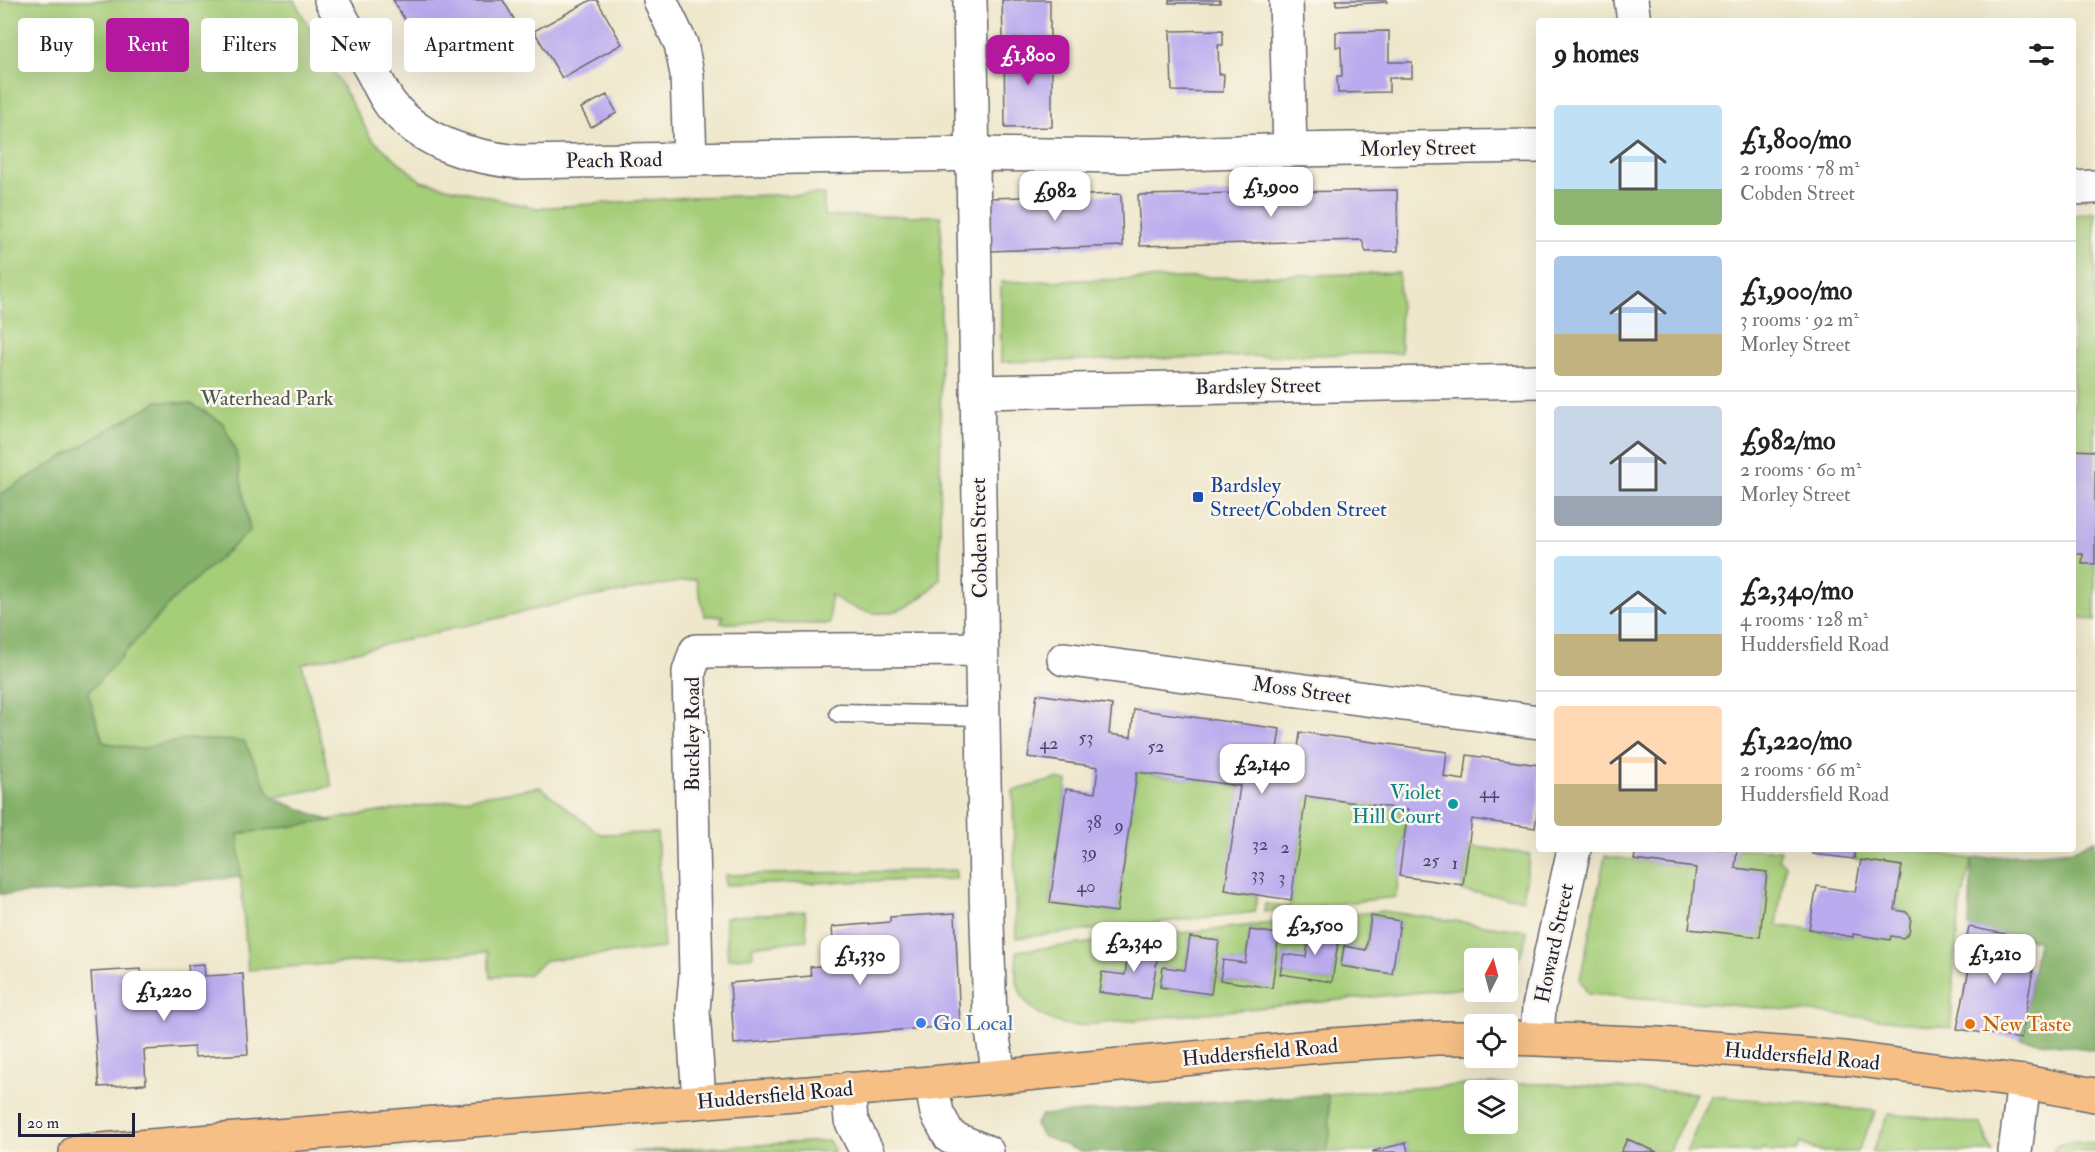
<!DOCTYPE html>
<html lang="en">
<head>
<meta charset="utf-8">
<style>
  body { margin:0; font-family:"IM FELL Double Pica",serif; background:#f6f6f6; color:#222; height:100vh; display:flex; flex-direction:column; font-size:22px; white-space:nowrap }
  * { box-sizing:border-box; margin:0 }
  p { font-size:20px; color:#767676 }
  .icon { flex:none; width:33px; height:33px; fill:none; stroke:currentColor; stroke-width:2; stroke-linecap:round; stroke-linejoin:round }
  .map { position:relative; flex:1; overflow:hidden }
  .details { position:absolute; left:1536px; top:18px; width:540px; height:834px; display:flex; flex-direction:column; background:#fff; border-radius:6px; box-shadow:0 6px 24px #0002 }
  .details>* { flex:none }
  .guide { position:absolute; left:18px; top:18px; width:570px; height:54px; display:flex; gap:12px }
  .needle { width:39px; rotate:6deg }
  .tools { position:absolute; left:1464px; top:948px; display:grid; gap:12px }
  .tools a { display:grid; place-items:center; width:54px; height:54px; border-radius:6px; background:#fff; box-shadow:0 6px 24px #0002; font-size:30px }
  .scale { position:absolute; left:18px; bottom:15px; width:117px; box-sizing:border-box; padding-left:6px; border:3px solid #22223b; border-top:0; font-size:16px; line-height:21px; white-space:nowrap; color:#22223b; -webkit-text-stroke:4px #fbf7ec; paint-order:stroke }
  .price { position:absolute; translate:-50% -51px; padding:0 14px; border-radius:12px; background:#fff; color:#222; font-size:20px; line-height:39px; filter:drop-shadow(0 2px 3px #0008) }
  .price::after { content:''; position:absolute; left:50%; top:36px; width:18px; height:14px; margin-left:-9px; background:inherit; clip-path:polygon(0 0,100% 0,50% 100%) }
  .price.selected { background:#b5179e; color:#fff }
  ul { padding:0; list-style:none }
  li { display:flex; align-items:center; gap:18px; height:150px; padding:0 18px }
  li+li { border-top:2px solid #e0e0e0 }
  li span { display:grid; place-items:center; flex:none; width:168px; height:120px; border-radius:6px; color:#555 }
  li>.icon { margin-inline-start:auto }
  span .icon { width:72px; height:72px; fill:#fffc; stroke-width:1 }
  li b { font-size:26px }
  h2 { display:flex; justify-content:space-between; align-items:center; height:72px; padding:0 18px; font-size:26px }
  .pill { padding:0 21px; border-radius:6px; background:#fff; box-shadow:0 6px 24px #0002; font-size:21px; line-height:54px }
  .pill.selected { background:#b5179e; color:#fff }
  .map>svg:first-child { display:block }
  .green { fill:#a6ce79; stroke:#64785a; stroke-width:1.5; fill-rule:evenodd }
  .forest { fill:#84b169; stroke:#536a52; stroke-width:1.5 }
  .building { fill:#baaaee }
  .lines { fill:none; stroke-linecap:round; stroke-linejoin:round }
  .service-casing { stroke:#69676d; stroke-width:21 }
  .minor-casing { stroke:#69676d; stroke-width:36 }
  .primary-casing { stroke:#69676d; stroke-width:36 }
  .service { stroke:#fff; stroke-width:18 }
  .minor { stroke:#fff; stroke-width:33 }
  .primary { stroke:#f5bf86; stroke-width:33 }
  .transit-dot { fill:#1a4fb4; stroke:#fbf7ec; stroke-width:2 }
  .culture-dot { fill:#0f9aa8; stroke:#fbf7ec; stroke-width:2 }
  .shop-dot { fill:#3f7fe0; stroke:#fbf7ec; stroke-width:2 }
  .food-dot { fill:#e8710a; stroke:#fbf7ec; stroke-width:2 }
  .labels { text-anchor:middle; stroke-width:5; stroke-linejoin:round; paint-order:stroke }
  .number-label { font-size:18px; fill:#484468 }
  .street-label { font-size:21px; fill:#22223b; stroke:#fbf7ec }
  .park-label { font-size:21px; fill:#4a564e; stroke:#fbf7ec }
  .transit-label { font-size:21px; fill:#164399; stroke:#fbf7ec; text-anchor:start }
  .culture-label { font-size:21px; fill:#0d838f; stroke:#fbf7ec; text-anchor:end }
  .shop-label { font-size:21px; fill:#366cbe; stroke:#fbf7ec; text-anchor:start }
  .food-label { font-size:21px; fill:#c56008; stroke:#fbf7ec; text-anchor:start }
</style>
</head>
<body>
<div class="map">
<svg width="2095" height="1152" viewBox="0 0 2095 1152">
  <rect width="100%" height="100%" fill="#fbf7ec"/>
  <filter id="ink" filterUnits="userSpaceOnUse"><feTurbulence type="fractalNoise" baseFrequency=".0167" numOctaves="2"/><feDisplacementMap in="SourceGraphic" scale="12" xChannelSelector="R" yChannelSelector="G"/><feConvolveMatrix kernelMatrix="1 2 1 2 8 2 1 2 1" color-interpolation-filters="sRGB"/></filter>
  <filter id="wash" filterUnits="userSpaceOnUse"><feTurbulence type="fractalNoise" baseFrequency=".008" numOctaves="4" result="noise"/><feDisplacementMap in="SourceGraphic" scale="24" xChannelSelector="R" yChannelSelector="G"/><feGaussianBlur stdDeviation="1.35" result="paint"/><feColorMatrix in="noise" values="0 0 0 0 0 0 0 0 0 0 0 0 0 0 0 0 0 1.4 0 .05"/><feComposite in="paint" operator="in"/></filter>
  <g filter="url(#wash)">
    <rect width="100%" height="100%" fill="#eee7cb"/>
    <path class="green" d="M 0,0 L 294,0 L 371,138 L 421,181 L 537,208 L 691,197 L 824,194 L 824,216 L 941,216 L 940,579 C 908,618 871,624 830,594 L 830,624 L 721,623 L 723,616 L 705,616 L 696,579 L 575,600 L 302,664 L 332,786 L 272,798 L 0,840 Z
      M 2095,212 L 2095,621 L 2077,616 L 2073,612 L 2073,216 Z
      M 1399,273 L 1401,353 L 1001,362 L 1001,282 Z
      M 1137,772 L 1240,786 L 1226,890 L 1257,895 L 1255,912 L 1016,938 L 1013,791 L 1056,779 L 1067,781 L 1050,903 L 1117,912 Z
      M 540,787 L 600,834 L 657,833 L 664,948 L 546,960 L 527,975 L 490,977 L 488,952 L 248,970 L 237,834 Z
      M 1306,796 L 1408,810 L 1396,897 L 1264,912 L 1265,904 L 1290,906 Z
      M 1468,846 L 1530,854 L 1523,899 L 1462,891 Z
      M 1737,849 L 1781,850 L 1778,859 L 1785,864 L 1777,925 L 1852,937 L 1853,934 L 1890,940 L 1891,936 L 1903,938 L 1909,933 L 1911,917 L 1906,912 L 1895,910 L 1901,867 L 1854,859 L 1855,849 L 1906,849 L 1972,859 L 1960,909 L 1954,960 L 1951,1028 C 1831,1012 1710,1003 1588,994 L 1580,980 L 1605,856 L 1696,868 L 1760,936 L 1767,872 L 1735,868 Z
      M 956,870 L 956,879 L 725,885 L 725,875 Z
      M 805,911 L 807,940 L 752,946 L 753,956 L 728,959 L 725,917 Z
      M 1382,911 L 1527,931 C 1523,950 1521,959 1508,974 L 1508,958 L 1474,958 L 1474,987 L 1073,1026 C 1048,1023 1022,1008 1017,981 C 1015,971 1017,961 1017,951 ZM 1371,916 L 1400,921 L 1392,974 L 1341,966 L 1344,946 L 1366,950 ZM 1311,924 L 1340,929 L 1332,982 L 1281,974 L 1284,954 L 1306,957 ZM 1250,930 L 1279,934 L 1271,988 L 1220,980 L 1223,960 L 1245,963 ZM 1190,937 L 1219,941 L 1211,994 L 1160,987 L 1163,967 L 1185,970 ZM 1130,942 L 1158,947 L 1150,999 L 1099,992 L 1102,972 L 1125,975 Z
      M 1479,1084 L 1553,1084 L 1696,1093 L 1669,1152 L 1657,1152 L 1627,1139 L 1621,1152 L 1408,1152 L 1406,1143 L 1369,1152 L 1327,1152 L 1330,1134 L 1328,1094 ZM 1474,1090 L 1508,1090 L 1508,1124 L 1474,1124 Z
      M 1711,1096 L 1876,1111 L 1857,1152 L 1820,1152 L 1801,1143 L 1797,1152 L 1772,1152 L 1762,1148 L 1760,1152 L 1686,1152 Z
      M 1888,1114 L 1981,1124 L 1992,1152 L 1872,1152 Z
      M 829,1141 L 835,1152 L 629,1152 Z
      M 2079,1141 L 2095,1144 L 2095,1152 L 2052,1152 L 2058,1145 Z"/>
    <path class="forest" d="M 158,401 L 192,404 L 223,423 L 236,452 L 250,531 L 174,599 L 88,693 L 103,742 L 139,749 L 187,739 L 244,741 L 272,798 L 331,821 L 238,834 L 241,877 L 66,892 L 0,894 L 0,494 Z
      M 2095,840 L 2095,1050 L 2021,1039 L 2038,941 L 1969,927 L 1972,859 L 2074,850 Z
      M 1328,1094 L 1330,1134 L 1327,1152 L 1082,1152 L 1042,1136 L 1035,1124 L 1042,1115 Z"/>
    <g id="blocks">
      <path class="building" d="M 393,0 L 503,0 L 514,19 L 479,40 L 474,29 L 427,57 Z
        M 591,0 L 597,0 L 622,44 L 562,78 L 534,31 Z
        M 1002,0 L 1050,0 L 1050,38 L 1003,39 Z
        M 1169,0 L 1220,0 L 1220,3 L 1169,3 Z
        M 1336,0 L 1387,0 L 1387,2 L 1336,5 Z
        M 1223,30 L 1223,45 L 1218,45 L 1219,74 L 1224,74 L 1223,92 L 1172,91 L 1170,31 Z
        M 1389,31 L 1389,62 L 1412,62 L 1412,78 L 1389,78 L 1389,92 L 1338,93 L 1337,76 L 1342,76 L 1341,47 L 1336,47 L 1336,32 Z
        M 1004,45 L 1052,45 L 1052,127 L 1005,128 Z
        M 607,95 L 617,113 L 591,127 L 581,108 Z
        M 1397,190 L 1398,251 L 1366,252 L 1362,240 L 1140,246 L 1138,195 Z
        M 1121,194 L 1123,246 L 989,251 L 988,198 Z
        M 2073,450 L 2095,451 L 2095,564 L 2082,564 L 2083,554 L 2073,554 Z
        M 1037,694 L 1112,705 L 1109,734 L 1131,737 L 1134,709 L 1280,729 L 1276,755 L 1297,757 L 1300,732 L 1447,752 L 1444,777 L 1464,780 L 1467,755 L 1539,765 L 1539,799 L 1535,828 L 1472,819 L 1463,885 L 1399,876 L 1408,810 L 1306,796 L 1291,900 L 1225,890 L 1240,786 L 1137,772 L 1117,912 L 1050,903 L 1066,789 L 1095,793 L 1098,767 L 1028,757 Z
        M 1636,849 L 1737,849 L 1735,868 L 1767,872 L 1760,937 L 1689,929 L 1696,868 L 1634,860 Z
        M 1813,849 L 1855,849 L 1854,859 L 1813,854 Z
        M 1861,860 L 1902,866 L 1895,910 L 1906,912 L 1911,917 L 1909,933 L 1903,938 L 1891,936 L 1890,940 L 1853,934 L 1853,937 L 1809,929 L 1817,886 L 1855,892 Z
        M 955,913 L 960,1025 L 734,1044 L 730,983 L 811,976 L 810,967 L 841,964 L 840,954 L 834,954 L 832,927 L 890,922 L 890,917 Z
        M 1371,916 L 1400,921 L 1392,974 L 1341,966 L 1344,946 L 1366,950 Z
        M 1311,924 L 1340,929 L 1332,982 L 1280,974 L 1284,954 L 1306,957 Z
        M 1969,927 L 2006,934 L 2004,944 L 2028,948 L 2025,968 L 2033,970 L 2021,1039 L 1957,1029 L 1969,969 L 1961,968 Z
        M 1250,930 L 1279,934 L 1272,988 L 1220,980 L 1223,960 L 1245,963 Z
        M 1190,937 L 1219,941 L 1211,994 L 1160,987 L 1163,967 L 1185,970 Z
        M 1129,942 L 1159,946 L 1151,999 L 1099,992 L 1102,972 L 1125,975 Z
        M 204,964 L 205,976 L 243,974 L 248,1054 L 195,1057 L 194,1047 L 144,1050 L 146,1084 L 99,1087 L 91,972 L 141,969 L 144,1003 L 191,999 L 188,965 Z
        M 1627,1139 L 1657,1152 L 1621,1152 Z
        M 1406,1143 L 1408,1152 L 1373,1152 L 1373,1151 Z"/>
    </g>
  </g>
  <g filter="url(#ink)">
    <use href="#blocks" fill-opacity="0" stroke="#69676d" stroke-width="1.5"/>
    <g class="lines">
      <g class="service-casing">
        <path id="service" d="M 839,713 L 981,716"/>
      </g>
      <g class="minor-casing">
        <path id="minor" d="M 331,0 C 345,24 359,49 373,73 C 378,83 384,96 391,105 C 424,144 471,157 519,162 L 974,154 L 1130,156 L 1290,150 L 1539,146
          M 660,0 L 681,44 L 687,74 L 690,158
          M 970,0 L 986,889 L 990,1019 L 999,1075
          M 1286,0 L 1290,150
          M 1631,0 L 1634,21
          M 2073,188 L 2095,187
          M 977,392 L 1539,381
          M 1064,659 L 1539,722
          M 1537,1037 L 1539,1007 L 1574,849
          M 931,1083 L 937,1113 L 950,1137 L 987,1152
          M 848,1089 L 851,1120 L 867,1152
          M 699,1101 L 693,1010 L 696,975 L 689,672 L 696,651 L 980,649
          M 2015,1152 L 2024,1082"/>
      </g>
      <g class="primary-casing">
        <path id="primary" d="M 1508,1038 L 1660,1044 L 1845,1058 L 2024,1082 L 2095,1095
          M 76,1152 L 931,1083 L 1331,1045 L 1436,1038 L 1474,1038"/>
      </g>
      <use href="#service" class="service"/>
      <use href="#minor" class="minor"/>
      <use href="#primary" class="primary"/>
    </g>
  </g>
  <rect class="transit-dot" x="1192" y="491" width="12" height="12" rx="3"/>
  <circle class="culture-dot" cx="1453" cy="804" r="6"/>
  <circle class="shop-dot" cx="921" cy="1023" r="6"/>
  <circle class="food-dot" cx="1970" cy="1024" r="6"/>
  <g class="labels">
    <g class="number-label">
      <text x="1086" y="743">53</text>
      <text x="1049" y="749">42</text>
      <text x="1156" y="752">52</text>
      <text x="1489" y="798">44</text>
      <text x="1094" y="828">38</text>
      <text x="1119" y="831">9</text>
      <text x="1260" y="850">32</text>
      <text x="1285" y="853">2</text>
      <text x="1089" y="858">39</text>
      <text x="1431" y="866">25</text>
      <text x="1455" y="869">1</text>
      <text x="1258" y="880">33</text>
      <text x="1282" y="883">3</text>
      <text x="1086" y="892">40</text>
    </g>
    <g class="street-label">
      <text transform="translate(1418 148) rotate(-1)" y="7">Morley Street</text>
      <text transform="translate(614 160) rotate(-1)" y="7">Peach Road</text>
      <text transform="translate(1258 386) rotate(-1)" y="7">Bardsley Street</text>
      <text transform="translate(979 538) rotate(-91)" y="7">Cobden Street</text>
      <text transform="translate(1302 690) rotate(8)" y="7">Moss Street</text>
      <text transform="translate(692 734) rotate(-90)" y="7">Buckley Road</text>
      <text transform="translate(1554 943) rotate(-78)" y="7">Howard Street</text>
      <text transform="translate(1260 1052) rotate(-5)" y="7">Huddersfield Road</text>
      <text transform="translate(1802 1056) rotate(5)" y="7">Huddersfield Road</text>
      <text transform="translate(775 1095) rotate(-5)" y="7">Huddersfield Road</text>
    </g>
    <g class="park-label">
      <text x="267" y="405">Waterhead Park</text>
    </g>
    <g class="transit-label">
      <text x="1210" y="492">Bardsley<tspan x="1210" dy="24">Street/Cobden Street</tspan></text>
    </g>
    <g class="culture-label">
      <text x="1441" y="799">Violet<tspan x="1441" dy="24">Hill Court</tspan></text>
    </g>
    <g class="shop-label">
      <text x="933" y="1030">Go Local</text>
    </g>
    <g class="food-label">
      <text x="1982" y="1031">New Taste</text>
    </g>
  </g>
</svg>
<div class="tools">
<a><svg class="needle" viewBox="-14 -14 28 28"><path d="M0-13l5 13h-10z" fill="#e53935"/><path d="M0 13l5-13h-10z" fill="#767676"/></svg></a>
<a><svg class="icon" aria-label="locate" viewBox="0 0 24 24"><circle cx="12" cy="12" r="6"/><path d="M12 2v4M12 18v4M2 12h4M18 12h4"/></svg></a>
<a><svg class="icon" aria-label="layers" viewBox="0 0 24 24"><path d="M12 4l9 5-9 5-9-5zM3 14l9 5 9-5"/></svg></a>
</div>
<div class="scale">20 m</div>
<b class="price selected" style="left:1028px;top:86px">£1,800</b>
<b class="price" style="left:1271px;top:218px">£1,900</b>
<b class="price" style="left:1055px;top:222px">£982</b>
<b class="price" style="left:1262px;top:795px">£2,140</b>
<b class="price" style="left:1315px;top:956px">£2,500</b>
<b class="price" style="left:1134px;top:973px">£2,340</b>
<b class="price" style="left:1995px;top:985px">£1,210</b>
<b class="price" style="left:860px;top:986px">£1,330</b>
<b class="price" style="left:164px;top:1022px">£1,220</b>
<div class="guide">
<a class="pill">Buy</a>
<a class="pill selected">Rent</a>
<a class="pill">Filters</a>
<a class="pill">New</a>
<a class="pill">Apartment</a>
</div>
<section class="details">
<h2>9 homes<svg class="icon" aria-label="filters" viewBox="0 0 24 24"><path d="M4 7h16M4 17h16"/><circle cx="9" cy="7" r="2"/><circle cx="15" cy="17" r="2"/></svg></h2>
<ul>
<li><span style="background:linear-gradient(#bfe0f5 70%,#8fb573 0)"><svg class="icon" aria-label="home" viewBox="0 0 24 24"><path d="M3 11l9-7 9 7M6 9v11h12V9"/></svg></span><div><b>£1,800/mo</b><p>2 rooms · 78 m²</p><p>Cobden Street</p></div></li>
<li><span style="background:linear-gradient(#a9c7e8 65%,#c2b280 0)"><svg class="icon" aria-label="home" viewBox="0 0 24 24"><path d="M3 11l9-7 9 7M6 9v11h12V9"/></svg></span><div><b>£1,900/mo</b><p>3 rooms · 92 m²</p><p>Morley Street</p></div></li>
<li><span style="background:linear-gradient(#c9d6e8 75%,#9aa5b1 0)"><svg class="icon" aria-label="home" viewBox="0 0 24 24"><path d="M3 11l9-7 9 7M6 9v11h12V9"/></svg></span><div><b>£982/mo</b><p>2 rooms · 60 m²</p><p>Morley Street</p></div></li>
<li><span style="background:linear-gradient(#bfe0f5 65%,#c2b280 0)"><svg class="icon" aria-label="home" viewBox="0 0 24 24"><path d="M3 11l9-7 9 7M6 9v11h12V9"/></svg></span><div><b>£2,340/mo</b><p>4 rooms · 128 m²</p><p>Huddersfield Road</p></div></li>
<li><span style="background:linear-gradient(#ffd9b3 65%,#c2b280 0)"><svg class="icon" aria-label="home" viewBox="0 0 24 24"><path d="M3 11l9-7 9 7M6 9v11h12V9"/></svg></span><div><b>£1,220/mo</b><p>2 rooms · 66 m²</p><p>Huddersfield Road</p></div></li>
</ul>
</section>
</div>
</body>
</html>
